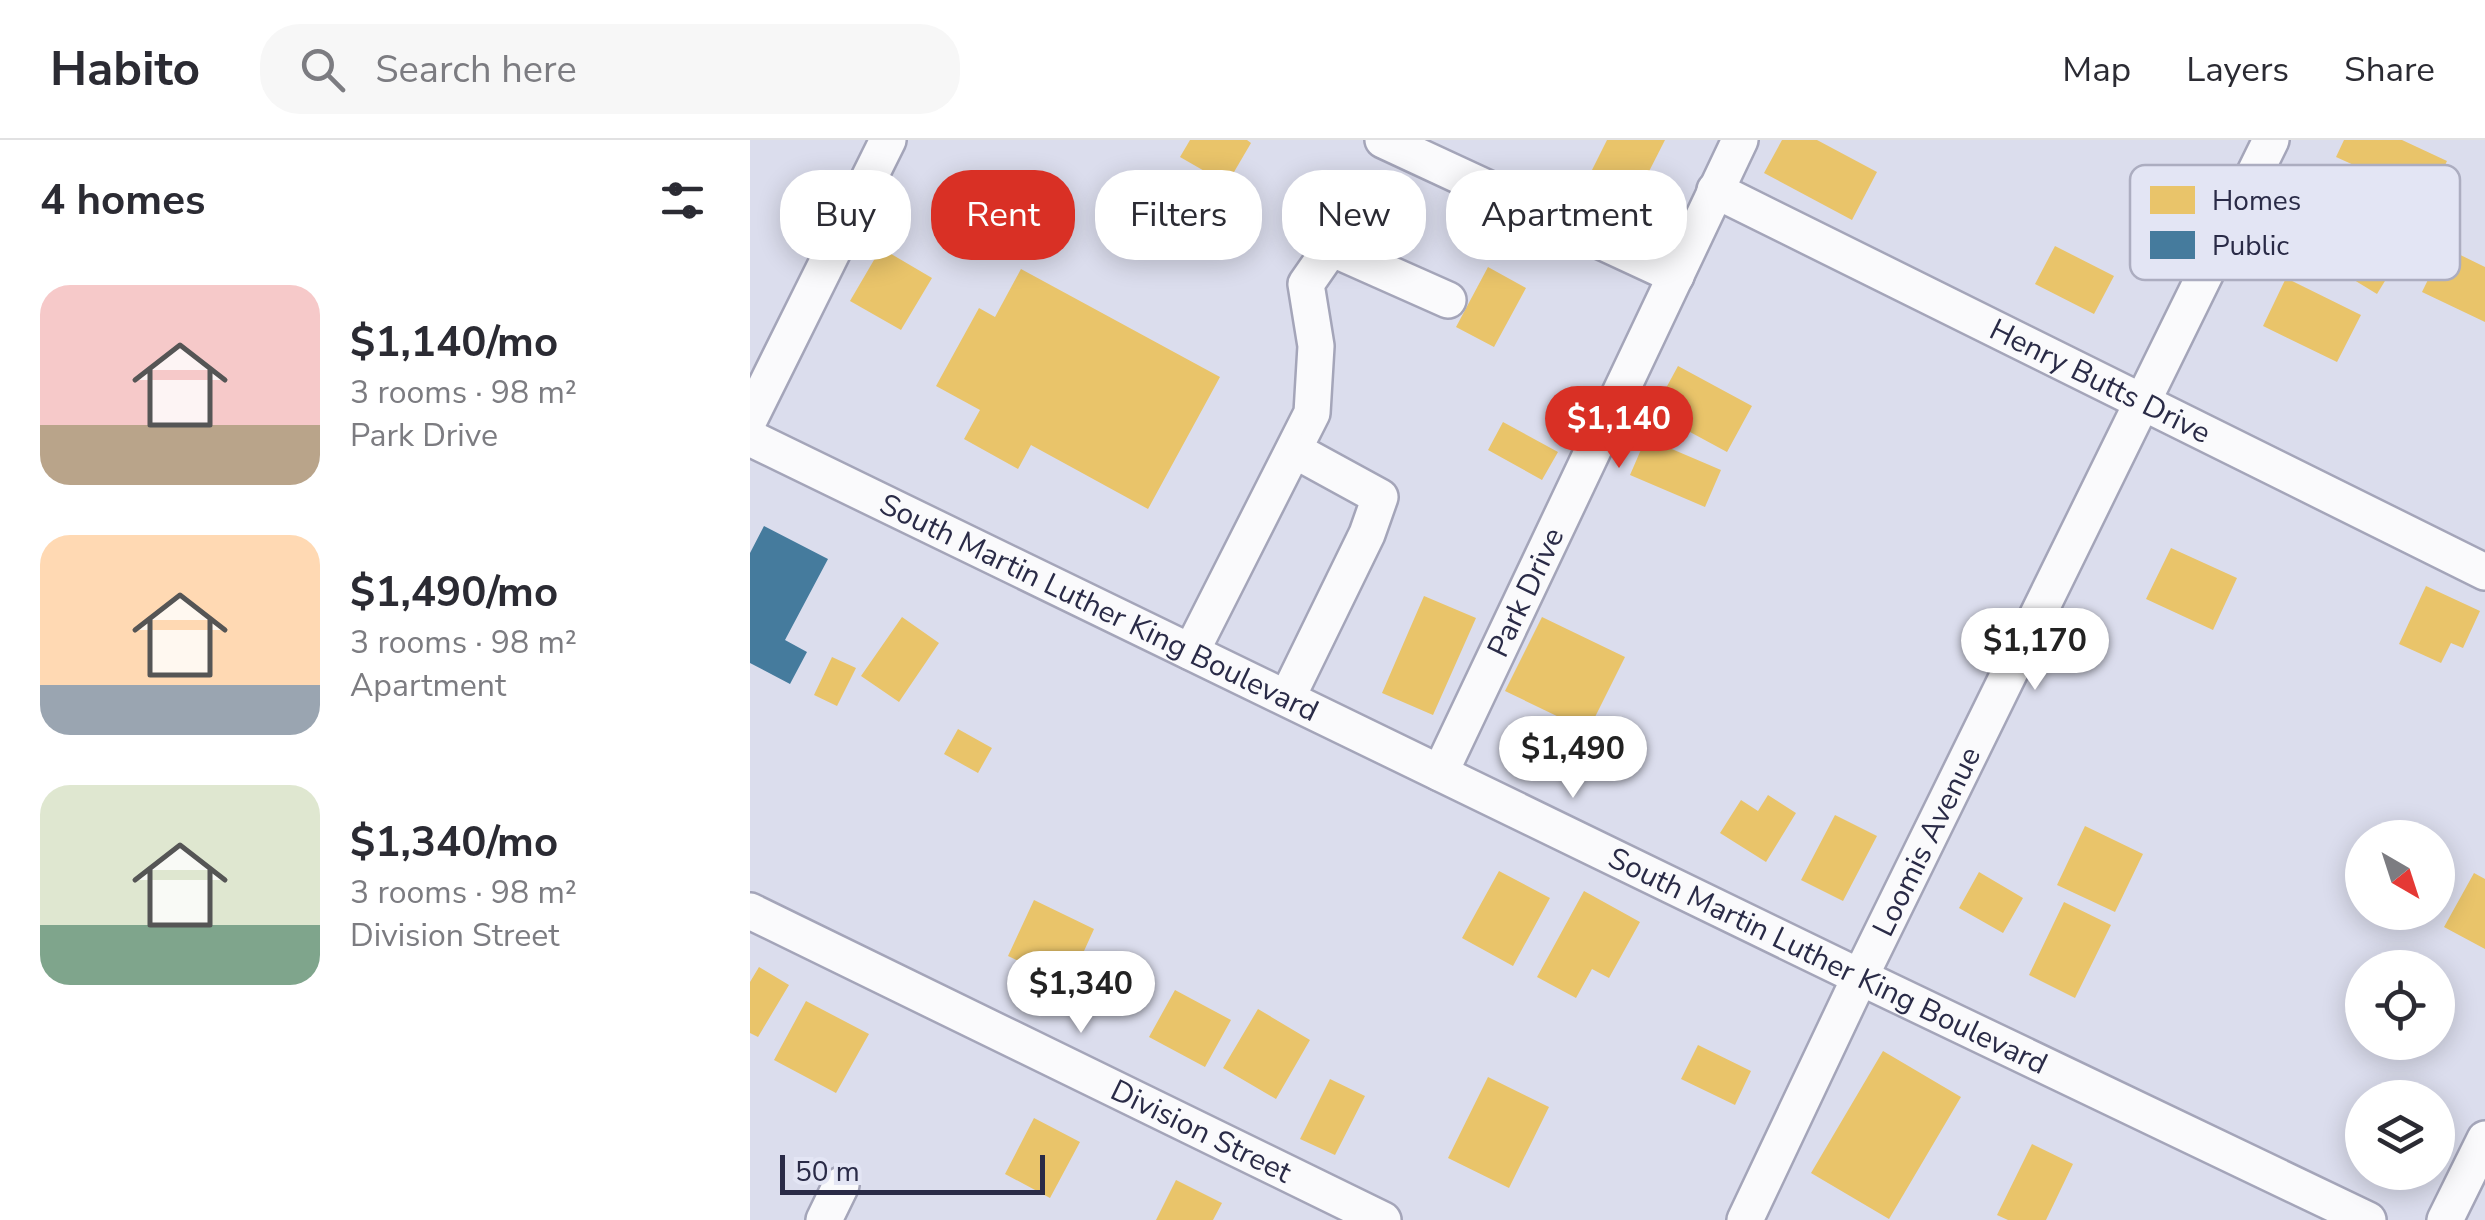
<!DOCTYPE html>
<html lang="en">
<head>
<meta charset="utf-8">
<style>
  body { margin:0; font-family:"Nunito Sans",sans-serif; background:#f7f7f7; color:#2b2b33; height:100vh; display:flex; flex-direction:column; font-size:38px; white-space:nowrap }
  * { box-sizing:border-box; margin:0 }
  p { font-size:32px; color:#7c7c81 }
  .icon { flex:none; width:55px; height:55px; fill:none; stroke:currentColor; stroke-width:2; stroke-linecap:round; stroke-linejoin:round }
  .map { position:relative; flex:1; overflow:hidden }
  .side { display:flex; flex-direction:column; background:#fff; width:750px }
  .side>* { flex:none }
  .guide { position:absolute; left:30px; top:30px; width:950px; height:90px; display:flex; gap:20px }
  .needle { width:65px; rotate:141deg }
  .tools { position:absolute; left:1595px; top:680px; display:grid; gap:20px }
  .tools a { display:grid; place-items:center; width:110px; height:110px; border-radius:50%; background:#fff; box-shadow:0 5px 25px #0003; font-size:50px }
  .scale { position:absolute; left:30px; bottom:25px; width:265px; box-sizing:border-box; padding-left:10px; border:5px solid #2a2b47; border-top:0; font-size:28px; line-height:35px; white-space:nowrap; color:#2a2b47; -webkit-text-stroke:8px #e3e5f4; paint-order:stroke }
  .price { position:absolute; translate:-50% -85px; padding:0 22px; border-radius:35px; background:#fff; color:#222; font-size:32px; line-height:65px; filter:drop-shadow(0 2px 5px #0008) }
  .price::after { content:''; position:absolute; left:50%; top:60px; width:30px; height:22px; margin-left:-15px; background:inherit; clip-path:polygon(0 0,100% 0,50% 100%) }
  .price.active { background:#d93025; color:#fff }
  ul { padding:0; list-style:none }
  li { display:flex; align-items:center; gap:30px; height:250px; padding:0 40px }
  li span { display:grid; place-items:center; flex:none; width:280px; height:200px; border-radius:30px; color:#555 }
  li>.icon { margin-inline-start:auto }
  span .icon { width:120px; height:120px; fill:#fffc; stroke-width:1 }
  li b { font-size:42px }
  h2 { display:flex; justify-content:space-between; align-items:center; height:120px; padding:0 40px; font-size:42px }
  .chip { padding:0 35px; border-radius:40px; background:#fff; box-shadow:0 5px 25px #0003; font-size:35px; line-height:90px }
  .chip.active { background:#d93025; color:#fff }
  header { display:flex; align-items:center; gap:60px; box-sizing:border-box; height:140px; padding:0 50px; background:#fff; border-bottom:2px solid #e1e1e2 }
  header strong { font-size:48px }
  nav { display:flex; gap:55px; margin-inline-start:auto; font-size:35px }
  .search { width:700px; height:90px; background:#f7f7f7; display:flex; align-items:center; gap:25px; box-sizing:border-box; padding:0 35px; border-radius:40px; color:#7c7c81; font-size:38px }
  main { display:flex; flex:1; min-height:0 }
  .map>svg:first-child { display:block }
  .homes { fill:#e9c46a }
  .public { fill:#457b9d }
  .lines { fill:none; stroke-linecap:round; stroke-linejoin:round }
  .minor-casing { stroke:#a4a5b9; stroke-width:40 }
  .minor { stroke:#fafafc; stroke-width:35 }
  .labels { text-anchor:middle; stroke-width:10; stroke-linejoin:round; paint-order:stroke }
  .street-label { font-size:30px; fill:#2a2b47; stroke:#e3e5f4 }
  .key { fill:#e3e5f4; stroke:#acadc0; stroke-width:2.5 }
  .key-label { font-size:28px; fill:#2a2b47 }
</style>
</head>
<body>
<header>
<strong>Habito</strong>
<div class="search"><svg class="icon" aria-label="search" viewBox="0 0 24 24"><circle cx="10" cy="10" r="6"/><path d="M15 15l6 6"/></svg>Search here</div>
<nav><a>Map</a><a>Layers</a><a>Share</a></nav>
</header>
<main>
<section class="side">
<h2>4 homes<svg class="icon" aria-label="filters" viewBox="0 0 24 24"><path d="M4 7h16M4 17h16"/><circle cx="9" cy="7" r="2"/><circle cx="15" cy="17" r="2"/></svg></h2>
<ul>
<li><span style="background:linear-gradient(#f6c9c9 70%,#b9a48a 0)"><svg class="icon" aria-label="home" viewBox="0 0 24 24"><path d="M3 11l9-7 9 7M6 9v11h12V9"/></svg></span><div><b>$1,140/mo</b><p>3 rooms · 98 m²</p><p>Park Drive</p></div></li>
<li><span style="background:linear-gradient(#ffd9b3 75%,#9aa5b1 0)"><svg class="icon" aria-label="home" viewBox="0 0 24 24"><path d="M3 11l9-7 9 7M6 9v11h12V9"/></svg></span><div><b>$1,490/mo</b><p>3 rooms · 98 m²</p><p>Apartment</p></div></li>
<li><span style="background:linear-gradient(#dfe7d0 70%,#7fa58c 0)"><svg class="icon" aria-label="home" viewBox="0 0 24 24"><path d="M3 11l9-7 9 7M6 9v11h12V9"/></svg></span><div><b>$1,340/mo</b><p>3 rooms · 98 m²</p><p>Division Street</p></div></li>
</ul>
</section>
<div class="map">
<svg width="1735" height="1080" viewBox="0 0 1735 1080">
  <rect width="100%" height="100%" fill="#dbdded"/>
  <path class="homes" d="M 440,0 L 497,0 L 501,3 L 477,44 L 430,17 Z
    M 857,0 L 915,0 L 888,53 L 842,30 Z
    M 1032,0 L 1067,0 L 1127,32 L 1102,80 L 1014,33 Z
    M 1594,0 L 1652,0 L 1697,21 L 1679,59 L 1586,17 Z
    M 1578,50 L 1660,100 L 1627,154 L 1545,104 Z
    M 1305,106 L 1364,136 L 1344,174 L 1285,144 Z
    M 1694,107 L 1735,127 L 1735,182 L 1672,152 Z
    M 131,108 L 182,138 L 151,190 L 100,161 Z
    M 738,127 L 776,148 L 744,207 L 706,187 Z
    M 271,129 L 470,237 L 398,369 L 281,305 L 268,329 L 214,299 L 230,270 L 186,246 L 229,168 L 245,177 Z
    M 1536,138 L 1611,175 L 1587,222 L 1513,186 Z
    M 928,226 L 1002,266 L 977,312 L 903,272 Z
    M 753,282 L 808,312 L 792,340 L 738,310 Z
    M 896,298 L 971,330 L 955,367 L 880,335 Z
    M 1421,408 L 1487,438 L 1463,490 L 1396,459 Z
    M 1676,446 L 1730,471 L 1713,508 L 1701,503 L 1691,523 L 1649,504 Z
    M 674,456 L 726,478 L 683,575 L 632,553 Z
    M 152,477 L 189,503 L 149,562 L 111,536 Z
    M 792,477 L 875,517 L 838,591 L 755,551 Z
    M 82,517 L 106,528 L 87,566 L 64,555 Z
    M 208,589 L 242,608 L 228,633 L 194,614 Z
    M 1018,655 L 1046,673 L 1016,722 L 970,693 L 991,660 L 1008,671 Z
    M 1085,675 L 1127,696 L 1093,761 L 1051,740 Z
    M 1335,686 L 1393,714 L 1365,772 L 1307,745 Z
    M 749,731 L 800,758 L 763,826 L 712,798 Z
    M 1229,732 L 1273,758 L 1253,793 L 1209,768 Z
    M 1724,733 L 1735,739 L 1735,809 L 1694,787 Z
    M 834,751 L 890,782 L 859,838 L 842,829 L 826,858 L 787,837 Z
    M 284,760 L 344,789 L 334,811 L 370,828 L 354,861 L 258,816 Z
    M 1314,762 L 1361,785 L 1325,858 L 1279,835 Z
    M 9,827 L 39,845 L 8,897 L 0,893 L 0,842 Z
    M 425,850 L 481,880 L 455,927 L 399,897 Z
    M 56,861 L 119,894 L 86,953 L 24,920 Z
    M 508,869 L 560,900 L 526,959 L 473,928 Z
    M 948,905 L 1001,931 L 985,965 L 931,939 Z
    M 1133,911 L 1211,957 L 1139,1079 L 1061,1033 Z
    M 738,937 L 799,967 L 759,1048 L 698,1018 Z
    M 580,939 L 615,956 L 585,1015 L 550,999 Z
    M 284,978 L 330,1002 L 300,1058 L 255,1034 Z
    M 1282,1004 L 1323,1024 L 1296,1080 L 1258,1080 L 1247,1075 Z
    M 426,1040 L 472,1063 L 463,1080 L 406,1080 Z"/>
  <path class="public" d="M 14,386 L 78,419 L 35,500 L 57,512 L 40,544 L 0,523 L 0,413 Z"/>
  <g class="lines">
    <g class="minor-casing">
      <g id="minor">
        <path d="M 633,0 L 926,136"/>
        <path id="s1" d="M 965,50 L 1735,432"/>
        <path d="M 0,278 L 138,0"/>
        <path id="s2" d="M 0,298 L 1110,837 L 1618,1080"/>
        <path d="M 441,512 L 562,273 L 566,206 L 556,144 L 581,108 L 698,160"/>
        <path d="M 537,558 L 617,394 L 630,357 L 544,310"/>
        <path id="s3" d="M 690,633 L 990,0"/>
        <path id="s4" d="M 0,771 L 633,1080"/>
        <path d="M 74,1080 L 91,1045"/>
        <path id="s5" d="M 995,1080 L 1110,837 L 1521,0"/>
        <path d="M 1695,1080 L 1735,999"/>
      </g>
    </g>
    <use href="#minor" class="minor"/>
  </g>
  <g class="labels">
    <g class="street-label">
      <text dy="10" stroke="none"><textPath href="#s1" startOffset="430">Henry Butts Drive</textPath></text>
      <text dy="10" stroke="none"><textPath href="#s3" startOffset="200">Park Drive</textPath></text>
      <text dy="10" stroke="none"><textPath href="#s2" startOffset="388">South Martin Luther King Boulevard</textPath></text>
      <text dy="10" stroke="none"><textPath href="#s5" startOffset="420">Loomis Avenue</textPath></text>
      <text dy="10" stroke="none"><textPath href="#s2" startOffset="1198">South Martin Luther King Boulevard</textPath></text>
      <text dy="10" stroke="none"><textPath href="#s4" startOffset="502">Division Street</textPath></text>
    </g>
  </g>
  <rect x="1380" y="25" width="330" height="115" rx="15" class="key"/>
  <rect x="1400" y="46" width="45" height="28" fill="#e9c46a"/>
  <rect x="1400" y="91" width="45" height="28" fill="#457b9d"/>
  <g class="key-label">
    <text x="1462" y="70">Homes</text>
    <text x="1462" y="115">Public</text>
  </g>
</svg>
<div class="tools">
<a><svg class="needle" viewBox="-14 -14 28 28"><path d="M0-13l5 13h-10z" fill="#e53935"/><path d="M0 13l5-13h-10z" fill="#7c7c81"/></svg></a>
<a><svg class="icon" aria-label="locate" viewBox="0 0 24 24"><circle cx="12" cy="12" r="6"/><path d="M12 2v4M12 18v4M2 12h4M18 12h4"/></svg></a>
<a><svg class="icon" aria-label="layers" viewBox="0 0 24 24"><path d="M12 4l9 5-9 5-9-5zM3 14l9 5 9-5"/></svg></a>
</div>
<div class="scale">50 m</div>
<b class="price active" style="left:869px;top:331px">$1,140</b>
<b class="price" style="left:1285px;top:553px">$1,170</b>
<b class="price" style="left:823px;top:661px">$1,490</b>
<b class="price" style="left:331px;top:896px">$1,340</b>
<div class="guide">
<a class="chip">Buy</a>
<a class="chip active">Rent</a>
<a class="chip">Filters</a>
<a class="chip">New</a>
<a class="chip">Apartment</a>
</div>
</div>
</main>
</body>
</html>
